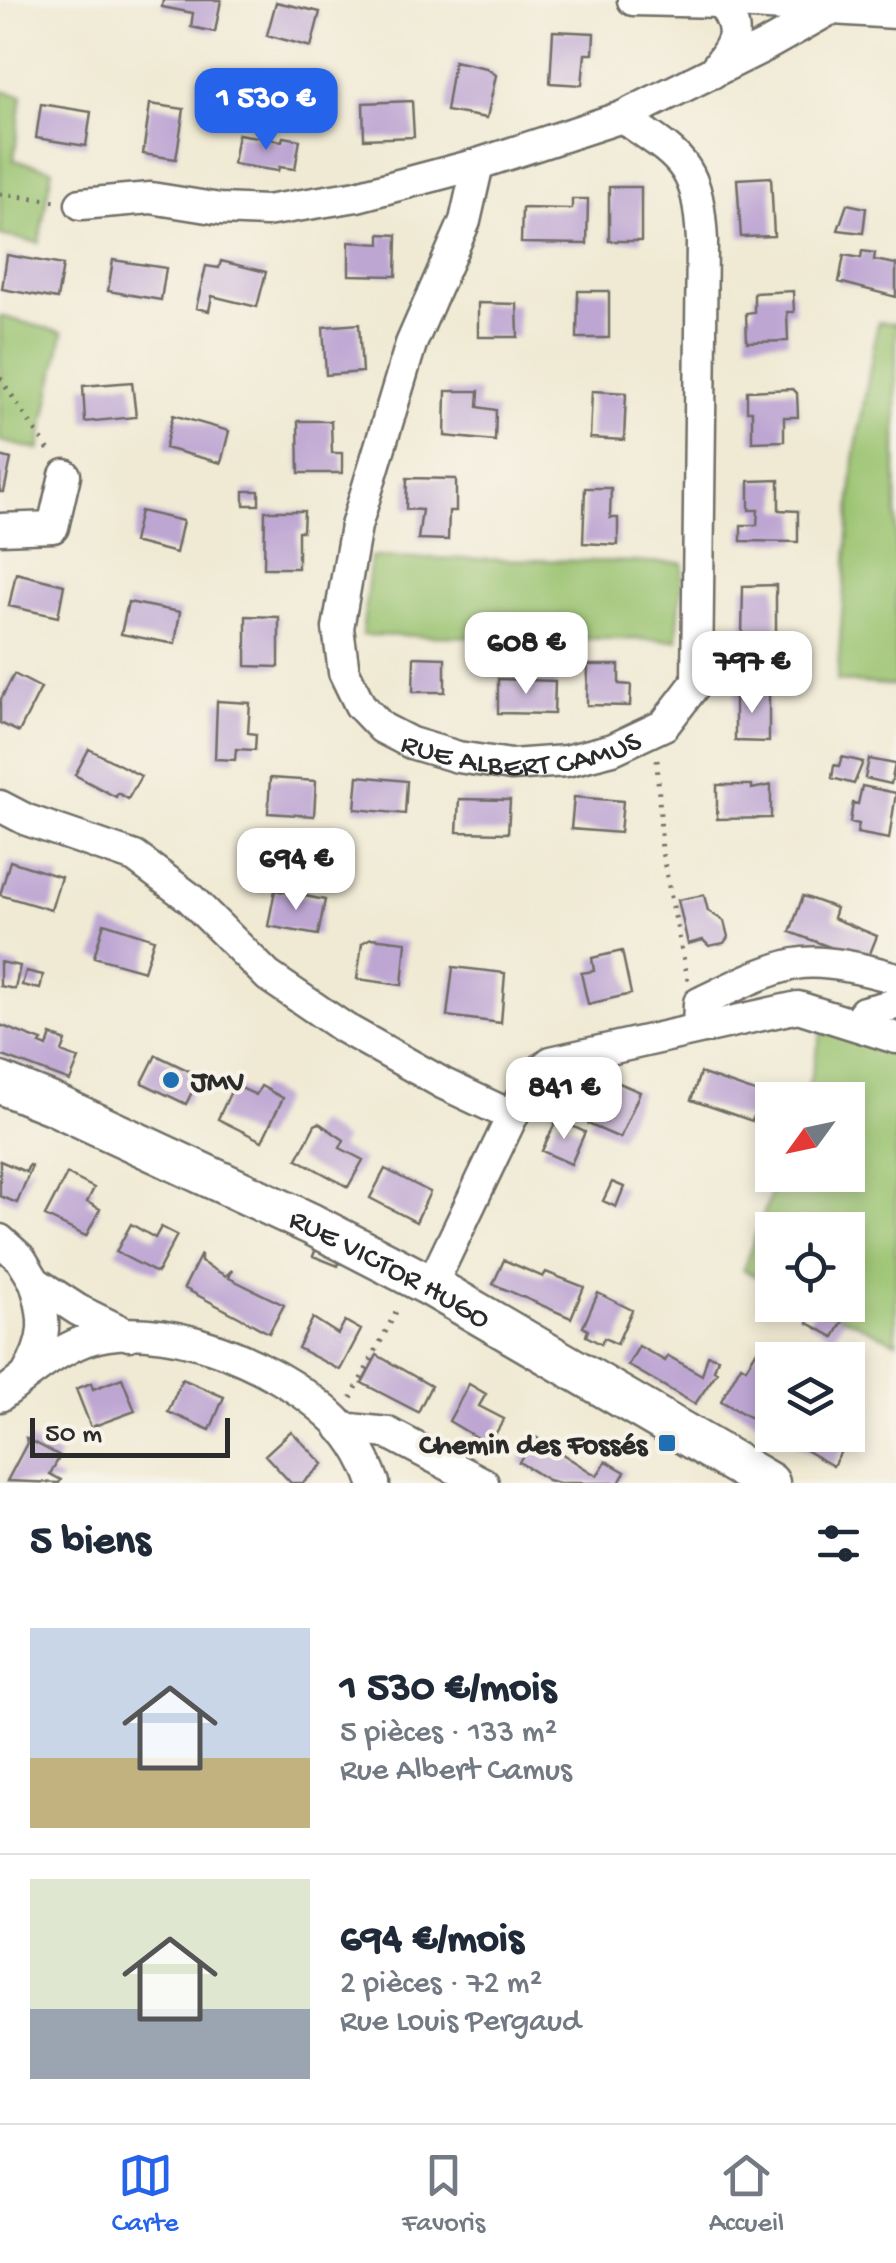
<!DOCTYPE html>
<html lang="fr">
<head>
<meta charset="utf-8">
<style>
  body { margin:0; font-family:"Gochi Hand",sans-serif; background:#f2f2f3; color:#1f2937; height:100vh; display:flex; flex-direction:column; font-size:38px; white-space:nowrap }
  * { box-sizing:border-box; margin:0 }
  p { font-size:32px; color:#747a83 }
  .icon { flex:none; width:55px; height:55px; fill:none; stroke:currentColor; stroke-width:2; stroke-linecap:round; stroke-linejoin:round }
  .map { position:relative; height:1483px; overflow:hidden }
  .sheet { display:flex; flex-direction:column; background:#fff; flex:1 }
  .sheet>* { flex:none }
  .needle { width:65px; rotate:237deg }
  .fabs { position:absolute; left:755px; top:1082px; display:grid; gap:20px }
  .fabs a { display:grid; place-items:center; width:110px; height:110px; border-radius:0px; background:#fff; box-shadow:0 5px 15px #0003; font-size:50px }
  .scale { position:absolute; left:30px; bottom:25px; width:200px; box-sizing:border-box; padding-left:10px; border:5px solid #2b2b2b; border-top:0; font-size:28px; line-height:35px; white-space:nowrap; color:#2b2b2b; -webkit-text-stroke:8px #f7f3e8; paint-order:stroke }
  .price { position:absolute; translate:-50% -85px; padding:0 22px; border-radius:20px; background:#fff; color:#222; font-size:32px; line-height:65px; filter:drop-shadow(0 2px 5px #0008) }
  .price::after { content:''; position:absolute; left:50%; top:60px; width:30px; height:22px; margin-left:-15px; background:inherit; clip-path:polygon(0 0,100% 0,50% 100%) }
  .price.on { background:#2563eb; color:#fff }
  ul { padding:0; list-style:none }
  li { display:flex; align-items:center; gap:30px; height:250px; padding:0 30px }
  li+li { border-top:2px solid #e0e1e3 }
  li span { display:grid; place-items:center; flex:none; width:280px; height:200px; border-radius:0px; color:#555 }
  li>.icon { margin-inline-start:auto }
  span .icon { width:120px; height:120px; fill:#fffc; stroke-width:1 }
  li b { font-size:42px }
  h2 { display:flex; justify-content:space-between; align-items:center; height:120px; padding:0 30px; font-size:42px }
  .dock { display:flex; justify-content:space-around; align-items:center; height:140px; border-top:2px solid #e0e1e3; background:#fff; font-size:28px; color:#747a83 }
  .dock a { display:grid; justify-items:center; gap:5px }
  .dock .on { color:#2563eb }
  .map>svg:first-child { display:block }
  .green { fill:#99c26e; stroke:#62764c; stroke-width:2.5 }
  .building { fill:#bea6d3 }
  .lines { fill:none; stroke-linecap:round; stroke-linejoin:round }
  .minor-casing { stroke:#706e66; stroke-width:35 }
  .major-casing { stroke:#706e66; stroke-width:45 }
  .path { stroke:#706e66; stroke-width:5; stroke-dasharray:2.5 8; stroke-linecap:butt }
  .minor { stroke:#fff; stroke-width:30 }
  .major { stroke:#fff; stroke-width:40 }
  .poi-dot { fill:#1f6fb2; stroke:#f7f3e8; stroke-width:4 }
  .labels { text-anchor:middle; stroke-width:8; stroke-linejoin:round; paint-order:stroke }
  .street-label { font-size:30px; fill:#2b2b2b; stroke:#f7f3e8 }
  .poi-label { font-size:30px; font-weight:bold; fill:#2b2b2b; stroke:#f7f3e8; text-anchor:start }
</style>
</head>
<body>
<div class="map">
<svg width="896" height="1483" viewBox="0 0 896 1483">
  <rect width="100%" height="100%" fill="#f7f3e8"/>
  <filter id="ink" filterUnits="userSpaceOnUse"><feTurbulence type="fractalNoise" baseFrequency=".01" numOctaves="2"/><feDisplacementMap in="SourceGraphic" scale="20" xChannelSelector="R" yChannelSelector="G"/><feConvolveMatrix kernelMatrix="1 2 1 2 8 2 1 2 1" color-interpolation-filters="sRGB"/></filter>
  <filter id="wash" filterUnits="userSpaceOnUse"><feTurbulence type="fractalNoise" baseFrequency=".0048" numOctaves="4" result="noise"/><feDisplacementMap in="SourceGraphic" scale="40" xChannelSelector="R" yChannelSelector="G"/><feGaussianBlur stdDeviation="2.25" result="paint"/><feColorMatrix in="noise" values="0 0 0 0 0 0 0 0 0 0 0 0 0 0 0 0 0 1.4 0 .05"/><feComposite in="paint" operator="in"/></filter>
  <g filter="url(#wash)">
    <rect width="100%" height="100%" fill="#f0ead4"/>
    <path class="green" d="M 0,91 L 22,95 L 14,160 L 52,169 L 39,243 L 0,235 Z
      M 0,316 L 63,333 L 39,450 L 0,441 Z
      M 878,322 L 896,324 L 896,686 L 837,681 L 854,459 Z
      M 371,557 L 683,563 L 677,640 L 362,635 Z
      M 826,1014 L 896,1038 L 896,1342 L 817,1305 L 848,1305 L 848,1230 L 772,1230 L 772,1284 L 743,1270 L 778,1175 L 848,1175 L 848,1100 L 805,1100 Z"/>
    <g id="blocks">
      <path class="building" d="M 163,0 L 221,0 L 215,32 L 191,27 L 193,13 L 162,7 Z
        M 276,2 L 320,12 L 311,47 L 267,35 Z
        M 553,31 L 594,33 L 593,54 L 585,54 L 582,85 L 550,83 Z
        M 454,61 L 486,68 L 496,75 L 487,118 L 446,111 Z
        M 412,101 L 414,137 L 364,139 L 363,103 Z
        M 41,104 L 91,112 L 86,146 L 36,138 Z
        M 150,104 L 184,109 L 176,159 L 143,154 Z
        M 238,134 L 282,141 L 283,137 L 300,140 L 295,169 L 279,167 L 278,171 L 233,164 Z
        M 771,177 L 774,236 L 741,237 L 737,179 Z
        M 609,187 L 641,187 L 641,241 L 609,241 Z
        M 572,199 L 588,199 L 587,244 L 521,243 L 522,208 L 572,209 Z
        M 847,204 L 866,208 L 863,233 L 838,230 Z
        M 380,234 L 397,235 L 396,276 L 349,275 L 349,242 L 380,244 Z
        M 862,251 L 875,253 L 874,260 L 896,264 L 896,297 L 839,282 L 844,255 L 861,258 Z
        M 7,255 L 63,265 L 57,299 L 2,289 Z
        M 113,260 L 166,268 L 161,300 L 108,291 Z
        M 221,261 L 266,272 L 257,307 L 212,296 L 209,311 L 196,308 L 206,266 L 219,268 Z
        M 578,291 L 609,291 L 609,338 L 577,338 Z
        M 793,291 L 794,312 L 787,312 L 788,341 L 747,342 L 746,313 L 754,312 L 754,293 Z
        M 478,303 L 517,304 L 518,337 L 478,337 Z
        M 359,324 L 362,372 L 326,375 L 323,327 Z
        M 132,382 L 136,417 L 85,422 L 83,386 Z
        M 793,389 L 797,393 L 798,417 L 784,417 L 784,441 L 752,442 L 752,411 L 747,411 L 747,391 Z
        M 446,391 L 479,391 L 478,407 L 496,410 L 495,441 L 445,436 Z
        M 592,391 L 626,393 L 624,440 L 590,438 Z
        M 173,415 L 229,431 L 221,463 L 165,448 Z
        M 298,421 L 331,421 L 332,453 L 342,453 L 342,473 L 299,473 Z
        M 0,456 L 11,459 L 4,492 L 0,492 Z
        M 407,478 L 456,479 L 456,511 L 449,511 L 448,540 L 418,539 L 422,510 L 406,509 Z
        M 779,480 L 779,510 L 798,511 L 798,542 L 741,541 L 741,525 L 757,525 L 758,510 L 749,510 L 749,481 Z
        M 585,488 L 611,488 L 610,518 L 618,518 L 618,545 L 583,543 Z
        M 244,491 L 259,491 L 259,505 L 244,505 Z
        M 140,511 L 183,521 L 176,553 L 133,542 Z
        M 265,511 L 304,511 L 303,531 L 298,531 L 298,568 L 264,568 Z
        M 16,573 L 64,585 L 58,617 L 9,606 Z
        M 776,585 L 776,637 L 742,636 L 743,586 Z
        M 128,602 L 180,612 L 175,644 L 121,634 Z
        M 246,616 L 279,617 L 279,667 L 246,666 Z
        M 414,657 L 445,658 L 445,692 L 413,692 Z
        M 588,665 L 619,665 L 619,684 L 631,685 L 630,706 L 587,705 Z
        M 14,674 L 41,688 L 19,732 L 0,723 L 0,701 Z
        M 498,679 L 555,681 L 554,714 L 498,713 Z
        M 735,689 L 769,690 L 769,742 L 735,741 Z
        M 217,701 L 250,703 L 248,733 L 256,734 L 255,750 L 236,749 L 235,760 L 215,759 Z
        M 89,749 L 141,776 L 128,799 L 118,793 L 116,797 L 75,775 Z
        M 842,757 L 863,762 L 854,784 L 832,778 L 834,765 L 839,766 Z
        M 869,759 L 895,764 L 891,784 L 865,778 Z
        M 358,776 L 407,781 L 405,814 L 355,809 Z
        M 270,778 L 316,781 L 314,816 L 268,813 Z
        M 717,785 L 752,785 L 752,789 L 771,785 L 771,818 L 717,819 Z
        M 862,786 L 896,793 L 889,839 L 857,833 L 859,824 L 850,822 L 853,803 L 858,804 Z
        M 574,797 L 623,801 L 620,833 L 571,829 Z
        M 459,799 L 510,800 L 508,833 L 457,832 Z
        M 10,861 L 61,877 L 51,910 L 0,895 Z
        M 275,890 L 325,900 L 318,935 L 268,926 Z
        M 704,895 L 708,911 L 724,921 L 728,937 L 724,943 L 709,946 L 703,940 L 688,944 L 678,900 Z
        M 803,896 L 836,908 L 833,918 L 877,936 L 867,961 L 790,932 Z
        M 104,923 L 154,939 L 144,971 L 94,957 Z
        M 371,938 L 406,942 L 402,985 L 357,979 L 362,943 Z
        M 622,951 L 631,994 L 588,1004 L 581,973 L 594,971 L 592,958 Z
        M 0,962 L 20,966 L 15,989 L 0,986 Z
        M 453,967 L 505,973 L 501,1023 L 447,1016 Z
        M 26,971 L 43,975 L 40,989 L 22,985 Z
        M 0,1025 L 42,1041 L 40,1044 L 47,1047 L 51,1035 L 66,1041 L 62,1052 L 79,1059 L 70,1081 L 0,1055 Z
        M 156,1055 L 200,1076 L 186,1104 L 142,1083 Z
        M 700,1073 L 761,1094 L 752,1121 L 691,1100 Z
        M 619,1083 L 640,1092 L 620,1138 L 588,1124 L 604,1086 Z
        M 234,1085 L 256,1095 L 261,1086 L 283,1098 L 262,1141 L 218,1119 Z
        M 557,1119 L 585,1132 L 571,1164 L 542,1151 Z
        M 319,1123 L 344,1140 L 340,1148 L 363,1160 L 348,1187 L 297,1159 L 315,1125 Z
        M 0,1161 L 26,1172 L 29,1165 L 32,1166 L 17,1203 L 0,1196 Z
        M 385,1169 L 430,1192 L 416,1222 L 370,1198 Z
        M 67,1174 L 94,1188 L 87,1202 L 100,1209 L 86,1236 L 45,1216 Z
        M 612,1182 L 624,1187 L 616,1207 L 603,1201 Z
        M 131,1224 L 155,1238 L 161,1227 L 177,1235 L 157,1273 L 116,1252 Z
        M 316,1249 L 340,1261 L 338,1266 L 313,1256 Z
        M 201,1254 L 201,1262 L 226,1276 L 232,1270 L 229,1278 L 284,1305 L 269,1333 L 184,1288 Z
        M 504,1260 L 543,1277 L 546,1272 L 584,1287 L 571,1318 L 493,1284 Z
        M 598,1293 L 632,1310 L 617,1344 L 604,1338 L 601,1344 L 586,1336 L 588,1330 L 583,1327 Z
        M 816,1306 L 844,1319 L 834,1337 L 808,1323 Z
        M 313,1318 L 338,1334 L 345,1321 L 361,1330 L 340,1370 L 298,1348 Z
        M 639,1346 L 665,1361 L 668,1356 L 702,1375 L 708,1355 L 718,1358 L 714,1370 L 717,1372 L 695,1404 L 628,1365 Z
        M 759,1347 L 780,1360 L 772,1360 L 772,1401 L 760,1423 L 721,1401 L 741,1365 L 746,1368 Z
        M 377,1355 L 431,1386 L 418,1412 L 362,1383 Z
        M 122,1378 L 135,1411 L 94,1426 L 97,1434 L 94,1435 L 76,1389 L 91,1383 L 93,1389 Z
        M 182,1379 L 224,1397 L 210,1430 L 168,1412 Z
        M 469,1384 L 486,1394 L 479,1406 L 504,1419 L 489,1445 L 449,1421 Z
        M 848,1421 L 855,1425 L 833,1466 L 793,1443 L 798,1435 L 848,1435 Z
        M 291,1431 L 323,1464 L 303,1483 L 291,1483 L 265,1455 Z
        M 534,1436 L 597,1476 L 606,1461 L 625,1472 L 619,1483 L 559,1483 L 548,1480 L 519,1462 Z
        M 26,1438 L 60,1456 L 50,1474 L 61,1480 L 59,1483 L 7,1481 L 27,1443 Z"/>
    </g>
  </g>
  <g filter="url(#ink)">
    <use href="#blocks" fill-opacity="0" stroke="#706e66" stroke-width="2.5"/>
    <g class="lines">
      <g class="minor-casing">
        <g id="minor">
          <path d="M 633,0 L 721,2 L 896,13"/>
          <path d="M 712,73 C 733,45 744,34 721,2"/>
          <path id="s1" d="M 478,164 L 465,221 L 411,344 L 356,526 L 338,628 L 344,672 L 360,705 L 382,728 L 411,743 L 458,757 L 511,765 L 566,761 L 613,749 L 664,725 L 697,682 L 702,241 C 698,164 683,159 622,117"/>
          <path d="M 81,204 L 151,198 L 220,209 L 266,211 L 357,196 L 478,164 L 622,117 L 765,46 L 829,10"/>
          <path d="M 0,529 L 53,527 L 65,475"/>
          <path d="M 0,806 L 27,820 L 135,857 L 190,898 L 268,976 L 344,1028 L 444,1084 L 512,1116"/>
          <path d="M 856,1023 L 864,1012 L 896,1004"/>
          <path d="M 698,1028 L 699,1003 C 729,989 762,971 795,964 C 823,958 868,970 896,978"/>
          <path d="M 0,1240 L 21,1259 L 35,1282 L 78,1310 L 129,1335"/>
          <path d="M 431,1286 L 530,1079 L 551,1062 L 798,1007 L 896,1038"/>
          <path d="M 27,1374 C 47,1340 47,1319 35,1282"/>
          <path d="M 0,1396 C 27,1376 53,1353 84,1341 C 159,1314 272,1363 328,1413 C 349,1431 365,1457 374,1483"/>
          <path d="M 341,1428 L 388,1433 L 483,1483"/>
        </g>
      </g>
      <g class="major-casing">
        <g id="major">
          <path id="s2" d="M 0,1083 L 55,1105 L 311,1224 L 431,1286 L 769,1483"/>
        </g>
      </g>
      <path class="path" d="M 0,194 L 57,201
        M 0,378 L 50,452
        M 657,760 L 662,852 L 688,981
        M 351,1398 L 399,1306"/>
      <use href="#minor" class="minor"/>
      <use href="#major" class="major"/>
    </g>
  </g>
  <g class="poi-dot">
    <circle cx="171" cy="1080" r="10"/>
    <rect x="657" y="1433" width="20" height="20" rx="5"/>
  </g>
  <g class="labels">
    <g class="street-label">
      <text dy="10" stroke="none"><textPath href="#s1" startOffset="745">RUE ALBERT CAMUS</textPath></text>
      <text dy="10" stroke="none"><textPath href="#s2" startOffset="432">RUE VICTOR HUGO</textPath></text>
    </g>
    <g class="poi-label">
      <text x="191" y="1090">JMV</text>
      <text x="647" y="1453" text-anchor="end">Chemin des Fossés</text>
    </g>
  </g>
</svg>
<div class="fabs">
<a><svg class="needle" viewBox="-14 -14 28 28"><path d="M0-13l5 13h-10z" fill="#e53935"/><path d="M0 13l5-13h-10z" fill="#747a83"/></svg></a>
<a><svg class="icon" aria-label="locate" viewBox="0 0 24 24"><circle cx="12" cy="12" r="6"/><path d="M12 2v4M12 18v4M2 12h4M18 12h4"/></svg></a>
<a><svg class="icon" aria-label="layers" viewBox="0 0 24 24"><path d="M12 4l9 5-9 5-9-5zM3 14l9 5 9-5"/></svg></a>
</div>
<div class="scale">50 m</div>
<b class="price on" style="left:266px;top:153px">1 530 €</b>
<b class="price" style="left:526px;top:697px">608 €</b>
<b class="price" style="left:752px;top:716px">797 €</b>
<b class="price" style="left:296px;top:913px">694 €</b>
<b class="price" style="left:564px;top:1142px">841 €</b>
</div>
<section class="sheet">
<h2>5 biens<svg class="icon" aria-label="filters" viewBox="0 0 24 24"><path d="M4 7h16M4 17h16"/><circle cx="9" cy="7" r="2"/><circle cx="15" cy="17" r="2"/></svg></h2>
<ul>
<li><span style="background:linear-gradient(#c9d6e8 65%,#c2b280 0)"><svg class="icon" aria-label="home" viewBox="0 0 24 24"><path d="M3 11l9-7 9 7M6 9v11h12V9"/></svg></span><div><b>1 530 €/mois</b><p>5 pièces · 133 m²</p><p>Rue Albert Camus</p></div></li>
<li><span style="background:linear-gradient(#dfe7d0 65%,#9aa5b1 0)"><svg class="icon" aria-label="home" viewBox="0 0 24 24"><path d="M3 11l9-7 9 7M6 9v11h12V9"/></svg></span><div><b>694 €/mois</b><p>2 pièces · 72 m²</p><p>Rue Louis Pergaud</p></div></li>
</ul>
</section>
<nav class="dock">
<a class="on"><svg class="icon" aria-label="map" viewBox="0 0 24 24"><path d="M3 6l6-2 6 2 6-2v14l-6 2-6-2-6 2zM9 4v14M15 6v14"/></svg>Carte</a>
<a><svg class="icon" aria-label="saved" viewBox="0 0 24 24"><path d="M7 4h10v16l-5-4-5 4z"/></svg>Favoris</a>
<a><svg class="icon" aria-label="home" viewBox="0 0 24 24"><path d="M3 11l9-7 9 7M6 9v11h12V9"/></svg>Accueil</a>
</nav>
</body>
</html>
